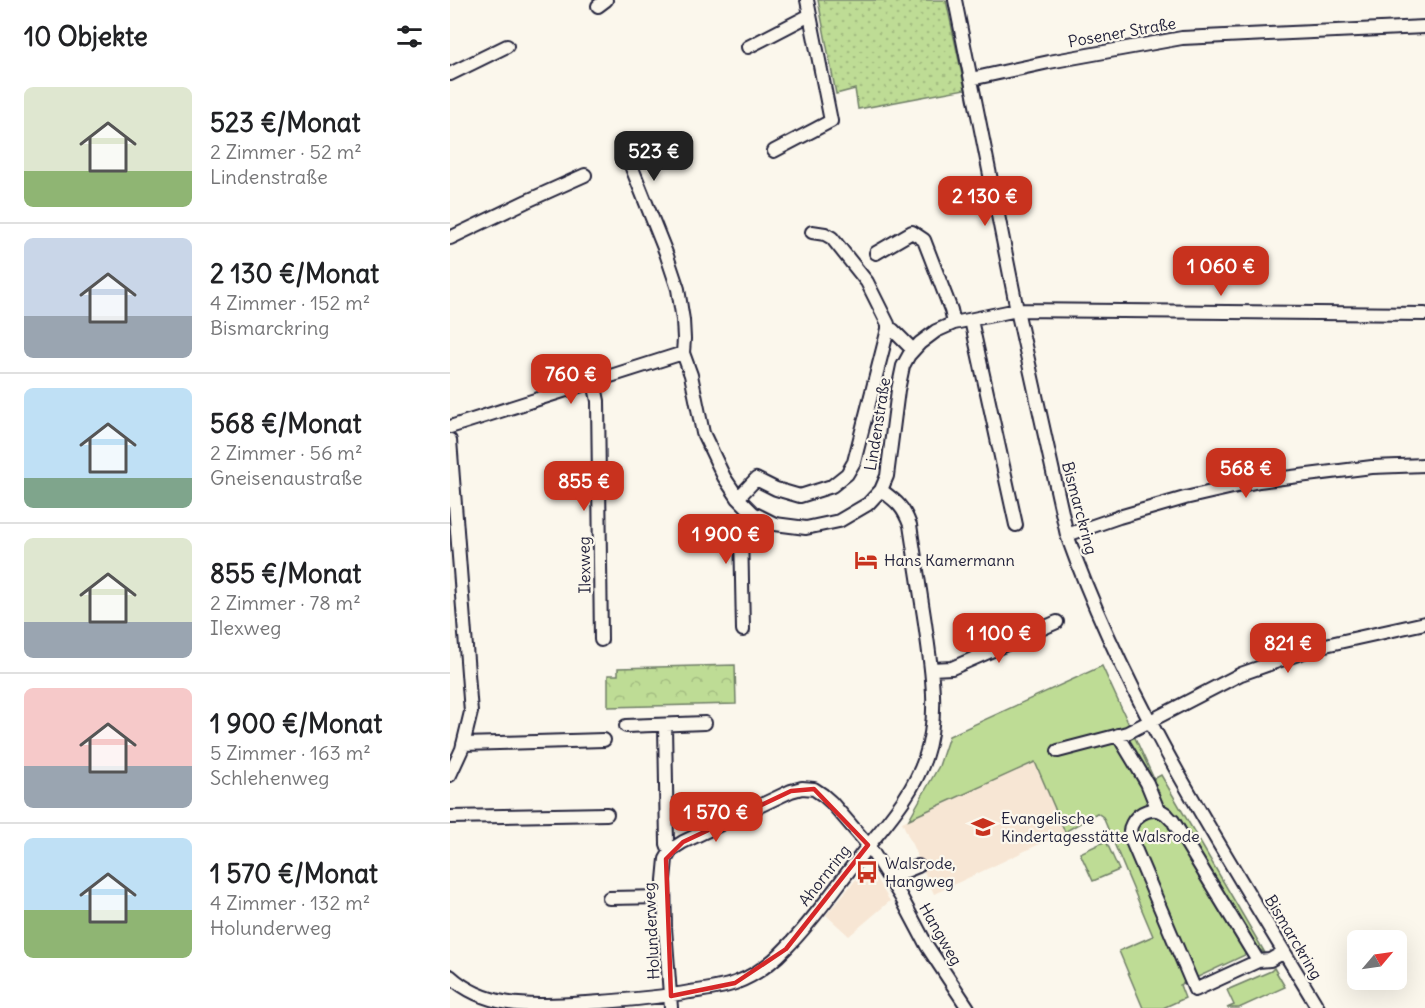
<!DOCTYPE html>
<html lang="de">
<head>
<meta charset="utf-8">
<style>
  body { margin:0; font-family:Delius,sans-serif; background:#f6f6f6; color:#202124; height:100vh; display:flex; flex-direction:column; font-size:22px; white-space:nowrap }
  * { box-sizing:border-box; margin:0 }
  p { font-size:20px; color:#757577 }
  .icon { flex:none; width:33px; height:33px; fill:none; stroke:currentColor; stroke-width:2; stroke-linecap:round; stroke-linejoin:round }
  .map { position:relative; flex:1; overflow:hidden }
  .details { display:flex; flex-direction:column; background:#fff; width:450px }
  .details>* { flex:none }
  .needle { width:39px; rotate:61deg }
  .fabs { position:absolute; left:897px; top:930px; display:grid; gap:12px }
  .fabs a { display:grid; place-items:center; width:60px; height:60px; border-radius:9px; background:#fff; box-shadow:0 6px 24px #0002; font-size:30px }
  .price { position:absolute; translate:-50% -51px; padding:0 14px; border-radius:12px; background:#c8321e; color:#fff; font-size:20px; line-height:39px; filter:drop-shadow(0 2px 3px #0008) }
  .price::after { content:''; position:absolute; left:50%; top:36px; width:18px; height:14px; margin-left:-9px; background:inherit; clip-path:polygon(0 0,100% 0,50% 100%) }
  .price.on { background:#222; color:#fff }
  ul { padding:0; list-style:none }
  li { display:flex; align-items:center; gap:18px; height:150px; padding:0 24px }
  li+li { border-top:2px solid #e0e0e0 }
  li span { display:grid; place-items:center; flex:none; width:168px; height:120px; border-radius:9px; color:#555 }
  li>.icon { margin-inline-start:auto }
  span .icon { width:72px; height:72px; fill:#fffc; stroke-width:1 }
  li b { font-size:26px }
  h2 { display:flex; justify-content:space-between; align-items:center; height:72px; padding:0 24px; font-size:26px }
  main { display:flex; flex:1; min-height:0 }
  .map>svg:first-child { display:block }
  .built { fill:#f7e6d4 }
  .grass { fill:#bedc95; stroke:#707f68; stroke-width:1.5 }
  .forest { fill:url(#forest-crowns); stroke:#707f68; stroke-width:1.5 }
  .garden { fill:url(#garden-dots); stroke:#707f68; stroke-width:1.5 }
  .lines { fill:none; stroke-linecap:round; stroke-linejoin:round }
  .minor-casing { stroke:#22223b; stroke-width:16 }
  .minor { stroke:#fbf7ec; stroke-width:12 }
  .marked { fill:none; stroke:#d62828; stroke-width:4.5; stroke-linejoin:round }
  .labels { text-anchor:middle; stroke-width:4.5; stroke-linejoin:round; paint-order:stroke }
  .street-label { font-size:16px; fill:#22223b; stroke:#fbf7ec }
  .poi-label { font-size:16px; fill:#22223b; stroke:#fbf7ec; text-anchor:start }
</style>
</head>
<body>
<main>
<section class="details">
<h2>10 Objekte<svg class="icon" aria-label="filters" viewBox="0 0 24 24"><path d="M4 7h16M4 17h16"/><circle cx="9" cy="7" r="2"/><circle cx="15" cy="17" r="2"/></svg></h2>
<ul>
<li><span style="background:linear-gradient(#dfe7d0 70%,#8fb573 0)"><svg class="icon" aria-label="home" viewBox="0 0 24 24"><path d="M3 11l9-7 9 7M6 9v11h12V9"/></svg></span><div><b>523 €/Monat</b><p>2 Zimmer · 52 m²</p><p>Lindenstraße</p></div></li>
<li><span style="background:linear-gradient(#c9d6e8 65%,#9aa5b1 0)"><svg class="icon" aria-label="home" viewBox="0 0 24 24"><path d="M3 11l9-7 9 7M6 9v11h12V9"/></svg></span><div><b>2 130 €/Monat</b><p>4 Zimmer · 152 m²</p><p>Bismarckring</p></div></li>
<li><span style="background:linear-gradient(#bfe0f5 75%,#7fa58c 0)"><svg class="icon" aria-label="home" viewBox="0 0 24 24"><path d="M3 11l9-7 9 7M6 9v11h12V9"/></svg></span><div><b>568 €/Monat</b><p>2 Zimmer · 56 m²</p><p>Gneisenaustraße</p></div></li>
<li><span style="background:linear-gradient(#dfe7d0 70%,#9aa5b1 0)"><svg class="icon" aria-label="home" viewBox="0 0 24 24"><path d="M3 11l9-7 9 7M6 9v11h12V9"/></svg></span><div><b>855 €/Monat</b><p>2 Zimmer · 78 m²</p><p>Ilexweg</p></div></li>
<li><span style="background:linear-gradient(#f6c9c9 65%,#9aa5b1 0)"><svg class="icon" aria-label="home" viewBox="0 0 24 24"><path d="M3 11l9-7 9 7M6 9v11h12V9"/></svg></span><div><b>1 900 €/Monat</b><p>5 Zimmer · 163 m²</p><p>Schlehenweg</p></div></li>
<li><span style="background:linear-gradient(#bfe0f5 60%,#8fb573 0)"><svg class="icon" aria-label="home" viewBox="0 0 24 24"><path d="M3 11l9-7 9 7M6 9v11h12V9"/></svg></span><div><b>1 570 €/Monat</b><p>4 Zimmer · 132 m²</p><p>Holunderweg</p></div></li>
</ul>
</section>
<div class="map">
<svg width="975" height="1008" viewBox="0 0 975 1008">
  <defs>
    <pattern id="forest-crowns" width="20" height="18" patternUnits="userSpaceOnUse" patternTransform="scale(1.5)"><rect width="20" height="18" fill="#bedc95"/><path d="M2 6a3 3 0 1 1 6 0M12 15a3 3 0 1 1 6 0" fill="none" stroke="#a3bc81"/></pattern>
    <pattern id="garden-dots" width="8" height="8" patternUnits="userSpaceOnUse" patternTransform="scale(1.5)"><rect width="8" height="8" fill="#bedc95"/><path d="M2 2h.1M6 6h.1" fill="none" stroke="#a3bc81" stroke-width="1.8" stroke-linecap="round"/></pattern>
  </defs>
  <rect width="100%" height="100%" fill="#fbf7ec"/>
  <filter id="ink" filterUnits="userSpaceOnUse"><feTurbulence type="fractalNoise" baseFrequency=".0167" numOctaves="2"/><feDisplacementMap in="SourceGraphic" scale="12" xChannelSelector="R" yChannelSelector="G"/><feConvolveMatrix kernelMatrix="1 2 1 2 8 2 1 2 1" color-interpolation-filters="sRGB"/></filter>
  <g filter="url(#ink)">
    <path class="built" d="M 585,762 L 615,832 L 484,894 L 452,822 Z
      M 414,872 L 420,873 L 425,877 L 440,901 L 399,936 L 376,915 L 408,877 Z"/>
    <path class="grass" d="M 652,666 L 704,779 L 711,775 L 815,953 L 805,947 L 710,807 L 677,824 L 736,982 L 730,985 L 735,998 L 713,1008 L 693,1008 L 669,951 L 703,936 L 653,817 L 647,813 L 615,832 L 585,762 L 459,819 L 489,766 L 499,736 Z
      M 706,815 L 718,822 L 797,954 L 746,978 L 687,841 C 684,829 687,826 694,817 Z
      M 656,841 L 669,870 L 643,881 L 630,853 Z
      M 824,968 L 835,987 L 789,1008 L 777,1008 L 784,1005 L 777,990 L 821,971 Z"/>
    <path class="forest" d="M 285,665 L 286,704 L 158,707 L 158,675 L 168,675 L 168,668 Z"/>
    <path class="garden" d="M 368,0 L 496,0 L 515,89 L 408,109 L 405,89 L 386,94 Z"/>
    <g class="lines">
      <g class="minor-casing">
        <path id="minor" d="M 505,0 L 567,310 L 617,535 C 677,704 776,855 868,1008
          M 148,6 L 156,0
          M 298,47 L 360,15
          M 0,74 L 57,46
          M 521,79 L 599,62 L 732,38 L 975,27
          M 324,151 L 381,121 L 357,0
          M 178,158 L 216,253 L 228,289 L 233,320 L 234,339 L 233,353 L 241,375 L 253,433 L 274,477 L 288,498 L 303,513 L 325,524 L 356,528 L 389,521 L 418,504 L 431,490 L 437,476 L 448,390 L 453,366 L 459,355 L 470,343 L 486,331 L 504,323 L 567,310 L 975,314
          M 0,238 L 77,201 L 135,175
          M 426,253 L 462,232 L 474,240 L 501,310 L 504,323
          M 521,320 L 566,525
          M 438,329 L 443,330 L 463,350
          M 144,382 L 148,401 L 151,640
          M 0,427 L 233,353
          M 0,440 L 21,712 L 12,749 L 0,775
          M 288,498 L 306,479 L 326,489 L 350,496 L 382,486 L 397,474 L 404,462 L 438,329 L 438,324 L 417,282 L 382,238 L 375,234 L 362,232
          M 617,535 L 669,517 L 735,498 L 809,481 L 922,467 L 975,465
          M 293,630 L 291,530 L 303,513
          M 481,669 L 502,668 L 607,622
          M 215,725 L 217,844 L 220,852
          M 176,726 L 255,723
          M 668,735 L 697,783 L 708,810
          M 13,744 L 154,740
          M 608,751 L 677,733 L 791,674 L 871,646 L 975,623
          M 0,817 L 157,814
          M 439,878 L 468,866
          M 159,898 L 214,897
          M 808,961 L 723,821 C 720,819 718,816 716,814 C 704,805 688,812 682,824 C 679,829 680,834 681,839 L 745,990 L 808,961 L 820,960 L 834,952
          M 0,976 C 35,1008 78,1006 123,1004 C 162,1001 202,999 240,992 C 255,990 271,988 285,983 C 304,976 323,962 337,947 C 363,921 385,888 408,859 C 433,826 462,797 475,758 C 490,714 481,668 475,623 C 470,591 465,558 460,525 C 453,506 447,502 431,490
          M 221,1008 L 215,928 L 214,880 L 216,859 L 222,849 L 233,842 L 341,791 L 352,788 L 364,789 L 373,795 L 381,802 L 418,845 L 451,897 L 477,946 L 518,1008"/>
      </g>
      <use href="#minor" class="minor"/>
    </g>
  </g>
  <path class="marked" d="M 364,789 L 418,845 L 336,949 L 285,983 L 221,996 L 216,859 L 233,842 L 341,791 Z"/>
  <defs>
    <g id="hotel-bare" transform="scale(1.8)"><path d="M-6-4.5h1.5V1H6V5H4.5V3h-9V5H-6ZM-4 0a1.8 1.8 0 1 1 3.6 0ZM.5 0V-2.5h3Q6-2.5 6 0Z" fill="#c8321e" stroke="#fbf7ec" stroke-width="2.5" paint-order="stroke"/></g>
    <g id="school-bare" transform="scale(1.8)"><path d="M0-5L7-2L0 1L-7-2ZM-4 1L0 2.5L4 1V4Q0 6-4 4Z" fill="#c8321e" stroke="#fbf7ec" stroke-width="2.5" paint-order="stroke"/></g>
    <g id="bus-bare" transform="scale(1.8)"><path d="M-5-6H5V4H4V6H2V4H-2V6H-4V4H-5ZM-3.5-4V0h7V-4ZM-3.5 1.2v1.5H-2V1.2ZM2 1.2v1.5H3.5V1.2Z" fill="#c8321e" stroke="#fbf7ec" stroke-width="2.5" paint-order="stroke"/></g>
  </defs>
  <g fill-rule="evenodd">
    <use href="#hotel-bare" x="416" y="560"/>
    <use href="#school-bare" x="533" y="827"/>
    <use href="#bus-bare" x="417" y="872"/>
  </g>
  <g class="labels">
    <g class="street-label">
      <text transform="translate(672 32) rotate(-10)" y="6">Posener Straße</text>
      <text transform="translate(427 424) rotate(-81)" y="6">Lindenstraße</text>
      <text transform="translate(630 508) rotate(75)" y="6">Bismarckring</text>
      <text transform="translate(134 565) rotate(-91)" y="6">Ilexweg</text>
      <text transform="translate(374 875) rotate(-52)" y="6">Ahornring</text>
      <text transform="translate(201 931) rotate(-93)" y="6">Holunderweg</text>
      <text transform="translate(491 934) rotate(60)" y="6">Hangweg</text>
      <text transform="translate(844 937) rotate(59)" y="6">Bismarckring</text>
    </g>
    <g class="poi-label">
      <text x="434" y="566">Hans Kamermann</text>
      <text x="551" y="824">Evangelische<tspan x="551" dy="18">Kindertagesstätte Walsrode</tspan></text>
      <text x="435" y="869">Walsrode,<tspan x="435" dy="18">Hangweg</tspan></text>
    </g>
  </g>
</svg>
<div class="fabs">
<a><svg class="needle" viewBox="-14 -14 28 28"><path d="M0-13l5 13h-10z" fill="#e53935"/><path d="M0 13l5-13h-10z" fill="#757577"/></svg></a>
</div>
<b class="price on" style="left:204px;top:182px">523 €</b>
<b class="price" style="left:535px;top:227px">2 130 €</b>
<b class="price" style="left:771px;top:297px">1 060 €</b>
<b class="price" style="left:121px;top:405px">760 €</b>
<b class="price" style="left:796px;top:499px">568 €</b>
<b class="price" style="left:134px;top:512px">855 €</b>
<b class="price" style="left:276px;top:565px">1 900 €</b>
<b class="price" style="left:549px;top:664px">1 100 €</b>
<b class="price" style="left:838px;top:674px">821 €</b>
<b class="price" style="left:266px;top:843px">1 570 €</b>
</div>
</main>
</body>
</html>
